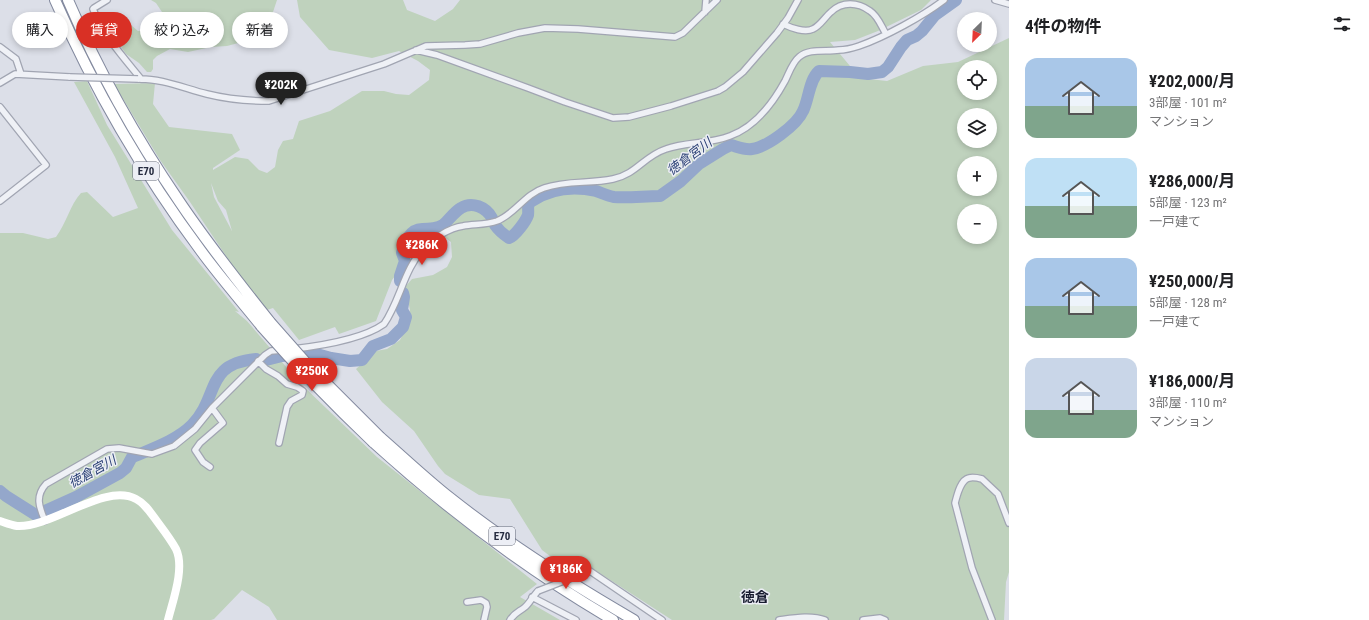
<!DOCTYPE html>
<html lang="ja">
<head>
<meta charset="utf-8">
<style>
  body { margin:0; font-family:"Roboto Condensed","Noto Sans JP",sans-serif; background:#f6f6f6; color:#202124; height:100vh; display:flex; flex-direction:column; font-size:15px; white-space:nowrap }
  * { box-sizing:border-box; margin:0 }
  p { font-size:13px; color:#757577 }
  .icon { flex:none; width:22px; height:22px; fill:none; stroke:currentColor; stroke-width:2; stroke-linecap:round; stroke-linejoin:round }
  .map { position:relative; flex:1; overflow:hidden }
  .drawer { display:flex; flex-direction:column; background:#fff; width:360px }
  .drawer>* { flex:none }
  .top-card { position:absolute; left:12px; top:12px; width:380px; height:36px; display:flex; gap:8px }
  .needle { width:26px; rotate:204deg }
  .tools { position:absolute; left:957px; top:12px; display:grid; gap:8px }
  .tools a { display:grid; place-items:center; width:40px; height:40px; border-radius:50%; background:#fff; box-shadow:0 2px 6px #0003; font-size:20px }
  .price { position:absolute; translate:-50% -34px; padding:0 9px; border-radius:14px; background:#d93025; color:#fff; font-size:13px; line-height:26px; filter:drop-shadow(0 1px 2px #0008) }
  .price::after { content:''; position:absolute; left:50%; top:24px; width:12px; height:9px; margin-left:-6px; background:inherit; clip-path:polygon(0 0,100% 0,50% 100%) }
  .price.on { background:#222; color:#fff }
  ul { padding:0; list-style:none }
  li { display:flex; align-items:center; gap:12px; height:100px; padding:0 16px }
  li span { display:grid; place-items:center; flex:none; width:112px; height:80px; border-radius:12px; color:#555 }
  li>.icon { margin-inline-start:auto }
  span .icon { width:48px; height:48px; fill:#fffc; stroke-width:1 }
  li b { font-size:17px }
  h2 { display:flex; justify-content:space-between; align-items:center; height:48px; padding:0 16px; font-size:17px }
  .pill { padding:0 14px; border-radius:18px; background:#fff; box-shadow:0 2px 6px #0003; font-size:14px; line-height:36px }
  .pill.on { background:#d93025; color:#fff }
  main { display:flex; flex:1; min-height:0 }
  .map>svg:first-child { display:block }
  .green { fill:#bfd2bd; fill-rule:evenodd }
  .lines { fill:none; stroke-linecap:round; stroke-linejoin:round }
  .river { stroke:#94a7cb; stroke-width:12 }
  .street-casing { stroke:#a1a5b2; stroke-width:8 }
  .highway-casing { stroke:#838a9f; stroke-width:12 }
  .street { stroke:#eff1f6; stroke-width:5.5 }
  .secondary { stroke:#fff; stroke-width:8 }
  .highway { stroke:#fff; stroke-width:10 }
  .street-bridge-casing { stroke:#a1a5b2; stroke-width:8; stroke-linecap:butt }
  .highway-bridge-casing { stroke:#838a9f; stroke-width:12; stroke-linecap:butt }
  .street-bridge { stroke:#eff1f6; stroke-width:5.5 }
  .highway-bridge { stroke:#fff; stroke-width:10 }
  .labels { text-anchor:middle; stroke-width:3; stroke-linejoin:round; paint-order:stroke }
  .shield { fill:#eceef5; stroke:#616676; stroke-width:1 }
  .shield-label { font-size:11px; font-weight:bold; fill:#252b3f }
  .water-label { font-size:13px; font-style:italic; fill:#2c4276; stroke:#eceef5 }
  .quarter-label { font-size:14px; font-weight:bold; fill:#181c30; stroke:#eceef5 }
</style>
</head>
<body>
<main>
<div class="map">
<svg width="1009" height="620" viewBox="0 0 1009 620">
  <rect width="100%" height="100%" fill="#dcdfe8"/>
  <path class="green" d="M 151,0 L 277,0 L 273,12 L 261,27 L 242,42 L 227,46 L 211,47 L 188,52 L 170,49 L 157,56 L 153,60 L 153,69 L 151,72 L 147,72 L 139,63 L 126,54 L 104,22 L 103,15 L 105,13 L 125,20 L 138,31 L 151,30 L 156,19 L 162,12 L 156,3 Z
    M 297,0 L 403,0 L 407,10 L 435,21 L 453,9 L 460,0 L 931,0 L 921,10 L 878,31 L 855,40 L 830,42 L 860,78 L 887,81 L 923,66 L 958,62 L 1009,38 L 1009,572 L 1006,582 L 1004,620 L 672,620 L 584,563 L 567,569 L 542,550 L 510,499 L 479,495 L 445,474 L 438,466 L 414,431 L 382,402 L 356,369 L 376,351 L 387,349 L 400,340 L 405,330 L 410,310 L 405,287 L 412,279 L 433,275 L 447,267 L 452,257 L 451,242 L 439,233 L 422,241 L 392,280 L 376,321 L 339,334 L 335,327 L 299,340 L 273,308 L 267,310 L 240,277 L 190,202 L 160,160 L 114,84 L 155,83 L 153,104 L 169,127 L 232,134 L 240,150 L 213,168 L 213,170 L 235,157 L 248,159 L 259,170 L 267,173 L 275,167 L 278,150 L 283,141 L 293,139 L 299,121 L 330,111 L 362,91 L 384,91 L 396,94 L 409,95 L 429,80 L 430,70 L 418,61 L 399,51 L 372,58 L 329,50 L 300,17 ZM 964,67 L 990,67 L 990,93 L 964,93 ZM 964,115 L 990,115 L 990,141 L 964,141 ZM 964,163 L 990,163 L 990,189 L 964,189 ZM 211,183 L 218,201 L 226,210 L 232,231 L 214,197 ZM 964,211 L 990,211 L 990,237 L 964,237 Z
    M 87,81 L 107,125 L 172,230 L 239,312 L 235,311 L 247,321 L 300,383 L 377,457 L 537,584 L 520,597 L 560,620 L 277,620 L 269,607 L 242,590 L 214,619 L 211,620 L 0,620 L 0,233 L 23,233 L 48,239 L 56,237 C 66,224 70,205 81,193 L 87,192 L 113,217 L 138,208 L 115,157 L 74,82 Z"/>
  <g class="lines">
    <path class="river" d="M 495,225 C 499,231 503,234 509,238 C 515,236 526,221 528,215 C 529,209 526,205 532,201 C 552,188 573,186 596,191 C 602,193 608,196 614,197 C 629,198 645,196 660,196 L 681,181 L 699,164 L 723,149 L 731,145 C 738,147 744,150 752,149 C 767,147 797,125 803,111 C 809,99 809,80 819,71 L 850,72 L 868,74 L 882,72 L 888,67 L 901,47 L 907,40 L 916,36 L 922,31 L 935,15 L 956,0
      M 400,281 L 400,276 L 405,261 L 402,253 C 404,243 410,229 422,229 C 429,229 436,229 443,225 C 449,220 454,212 461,208 C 472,201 486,207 492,218
      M 266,360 L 282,356 L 313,353 L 331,358 L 350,361 L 362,360 L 373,346 L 391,339 L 403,327 L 406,317 L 402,310 L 404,297 L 403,293
      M 0,491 L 6,496 L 36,515 L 76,497 L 120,473 L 126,468 L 132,457 L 135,456 C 154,448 177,440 192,425 C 220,396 204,364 256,359"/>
    <g class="street-casing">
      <path id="street" d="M 107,0 L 94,8 L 93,9 C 103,35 124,58 141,79
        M 995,0 L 1009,4
        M 705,12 L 706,0
        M 783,24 C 791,28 805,33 813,29 C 820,26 825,17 831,12 C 842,1 858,2 870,11 C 878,16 881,26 886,34
        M 0,47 L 16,59 L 21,74
        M 416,50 L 437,55 L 528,88 L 565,102 L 613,118 L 629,117 L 671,106 L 718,91 L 725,87 L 743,72 L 777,33 L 788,18 L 798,0
        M 138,79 C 161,78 186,89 207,94 C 227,99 249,101 269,101 L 384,64 L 426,46 L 465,45 L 480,44 L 518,33 L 545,28 L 578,29 L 675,37 L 683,33 L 717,0
        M 0,83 L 15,74 L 70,77
        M 0,107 L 46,165 L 0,201
        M 293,349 C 319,346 363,339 384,324 C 400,301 404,269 424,248 C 434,238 449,228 463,226 C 474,224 486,225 497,221 C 515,214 525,194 544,188 C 567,180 590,184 613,179 C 637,174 644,156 666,149 C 686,142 710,144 730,136 C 755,127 773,103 785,81 C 789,73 792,63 799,57 C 809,48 826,52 839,50 C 846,50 853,48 859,46 C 885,37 923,16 944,0
        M 258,361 L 266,369 L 278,376 L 287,384 L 297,387 L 303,391 L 302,395 L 291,401 L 287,407 L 279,443
        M 210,467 L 203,462 L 195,450 L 200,443 L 223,423 L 212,408
        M 45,521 C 39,507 35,496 46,484 L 107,449 L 119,448 L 152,454 L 174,446 L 195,429 L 212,408 L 265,355 L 271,351 L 283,350
        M 587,572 L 590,571 L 662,620
        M 532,597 L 576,620
        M 467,602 L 481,600 L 486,603 L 487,607 L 484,620
        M 510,620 C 515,612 519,612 525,607 C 529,604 533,596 538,591
        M 779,620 C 794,618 811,615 825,620
        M 863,620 L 880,618 L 885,620
        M 992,620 L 972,568 L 955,503 C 957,496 960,480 969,478 C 973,477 978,478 982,479 L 998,494 L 1009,523"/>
    </g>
    <g class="highway-casing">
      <path id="highway" d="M 55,0 C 94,89 143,173 201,251 C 220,277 242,302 262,327
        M 68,0 C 98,70 136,138 179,201 C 207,243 239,283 270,322
        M 380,437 C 403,457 425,478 449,497 C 507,543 570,583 634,620
        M 373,442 C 449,511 524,568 613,620"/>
    </g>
    <use href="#street" class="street"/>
    <path class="secondary" d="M 0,521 C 6,523 11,525 17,526 C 52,528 105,482 136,499 C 146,504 152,515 159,524 C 165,532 171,540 176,549 C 185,568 173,600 168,620"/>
    <use href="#highway" class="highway"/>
    <g class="street-bridge-casing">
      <path id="street-bridge" d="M 70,77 L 138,79
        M 538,591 L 587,572"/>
    </g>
    <g class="highway-bridge-casing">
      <path id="highway-bridge" d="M 270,322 L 308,365 L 380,437
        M 262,327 C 297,367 334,405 373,442"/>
    </g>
    <use href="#street-bridge" class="street-bridge"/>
    <use href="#highway-bridge" class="highway-bridge"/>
  </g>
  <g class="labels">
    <g class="shield">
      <rect x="133" y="162" width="26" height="18" rx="3"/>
      <rect x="489" y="527" width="26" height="18" rx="3"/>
    </g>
    <g class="shield-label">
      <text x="146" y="175">E70</text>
      <text x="502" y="540">E70</text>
    </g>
    <g class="water-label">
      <text transform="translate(689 156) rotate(-37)" y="5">徳倉宮川</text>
      <text transform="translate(92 471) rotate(-29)" y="5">徳倉宮川</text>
    </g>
    <g class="quarter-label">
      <text x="755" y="602">徳倉</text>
    </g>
  </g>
</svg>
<div class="tools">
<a><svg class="needle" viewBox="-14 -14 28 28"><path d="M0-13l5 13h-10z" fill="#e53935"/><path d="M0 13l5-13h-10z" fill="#757577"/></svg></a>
<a><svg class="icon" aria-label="locate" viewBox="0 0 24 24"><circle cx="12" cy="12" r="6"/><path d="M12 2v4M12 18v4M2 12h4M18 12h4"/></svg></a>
<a><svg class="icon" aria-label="layers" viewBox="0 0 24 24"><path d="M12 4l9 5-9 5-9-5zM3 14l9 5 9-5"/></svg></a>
<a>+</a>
<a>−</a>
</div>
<b class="price on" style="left:281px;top:106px">¥202K</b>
<b class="price" style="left:422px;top:266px">¥286K</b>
<b class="price" style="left:312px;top:392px">¥250K</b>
<b class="price" style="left:566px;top:590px">¥186K</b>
<div class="top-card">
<a class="pill">購入</a>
<a class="pill on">賃貸</a>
<a class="pill">絞り込み</a>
<a class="pill">新着</a>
</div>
</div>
<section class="drawer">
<h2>4件の物件<svg class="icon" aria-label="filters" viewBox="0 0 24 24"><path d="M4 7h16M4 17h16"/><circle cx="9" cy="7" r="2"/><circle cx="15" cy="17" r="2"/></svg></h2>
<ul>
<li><span style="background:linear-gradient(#a9c7e8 60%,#7fa58c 0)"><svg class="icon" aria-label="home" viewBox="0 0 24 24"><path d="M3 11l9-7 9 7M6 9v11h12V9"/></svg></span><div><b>¥202,000/月</b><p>3部屋 · 101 m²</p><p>マンション</p></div></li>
<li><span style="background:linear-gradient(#bfe0f5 60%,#7fa58c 0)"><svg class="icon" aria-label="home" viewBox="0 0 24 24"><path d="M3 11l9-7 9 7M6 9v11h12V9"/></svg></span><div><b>¥286,000/月</b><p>5部屋 · 123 m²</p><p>一戸建て</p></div></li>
<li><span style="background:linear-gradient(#a9c7e8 60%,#7fa58c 0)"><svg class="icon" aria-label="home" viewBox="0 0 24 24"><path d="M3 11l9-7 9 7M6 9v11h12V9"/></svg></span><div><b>¥250,000/月</b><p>5部屋 · 128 m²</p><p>一戸建て</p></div></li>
<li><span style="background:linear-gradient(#c9d6e8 65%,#7fa58c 0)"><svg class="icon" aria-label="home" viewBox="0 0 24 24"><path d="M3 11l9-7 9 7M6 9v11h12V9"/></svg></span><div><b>¥186,000/月</b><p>3部屋 · 110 m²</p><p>マンション</p></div></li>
</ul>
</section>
</main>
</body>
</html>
